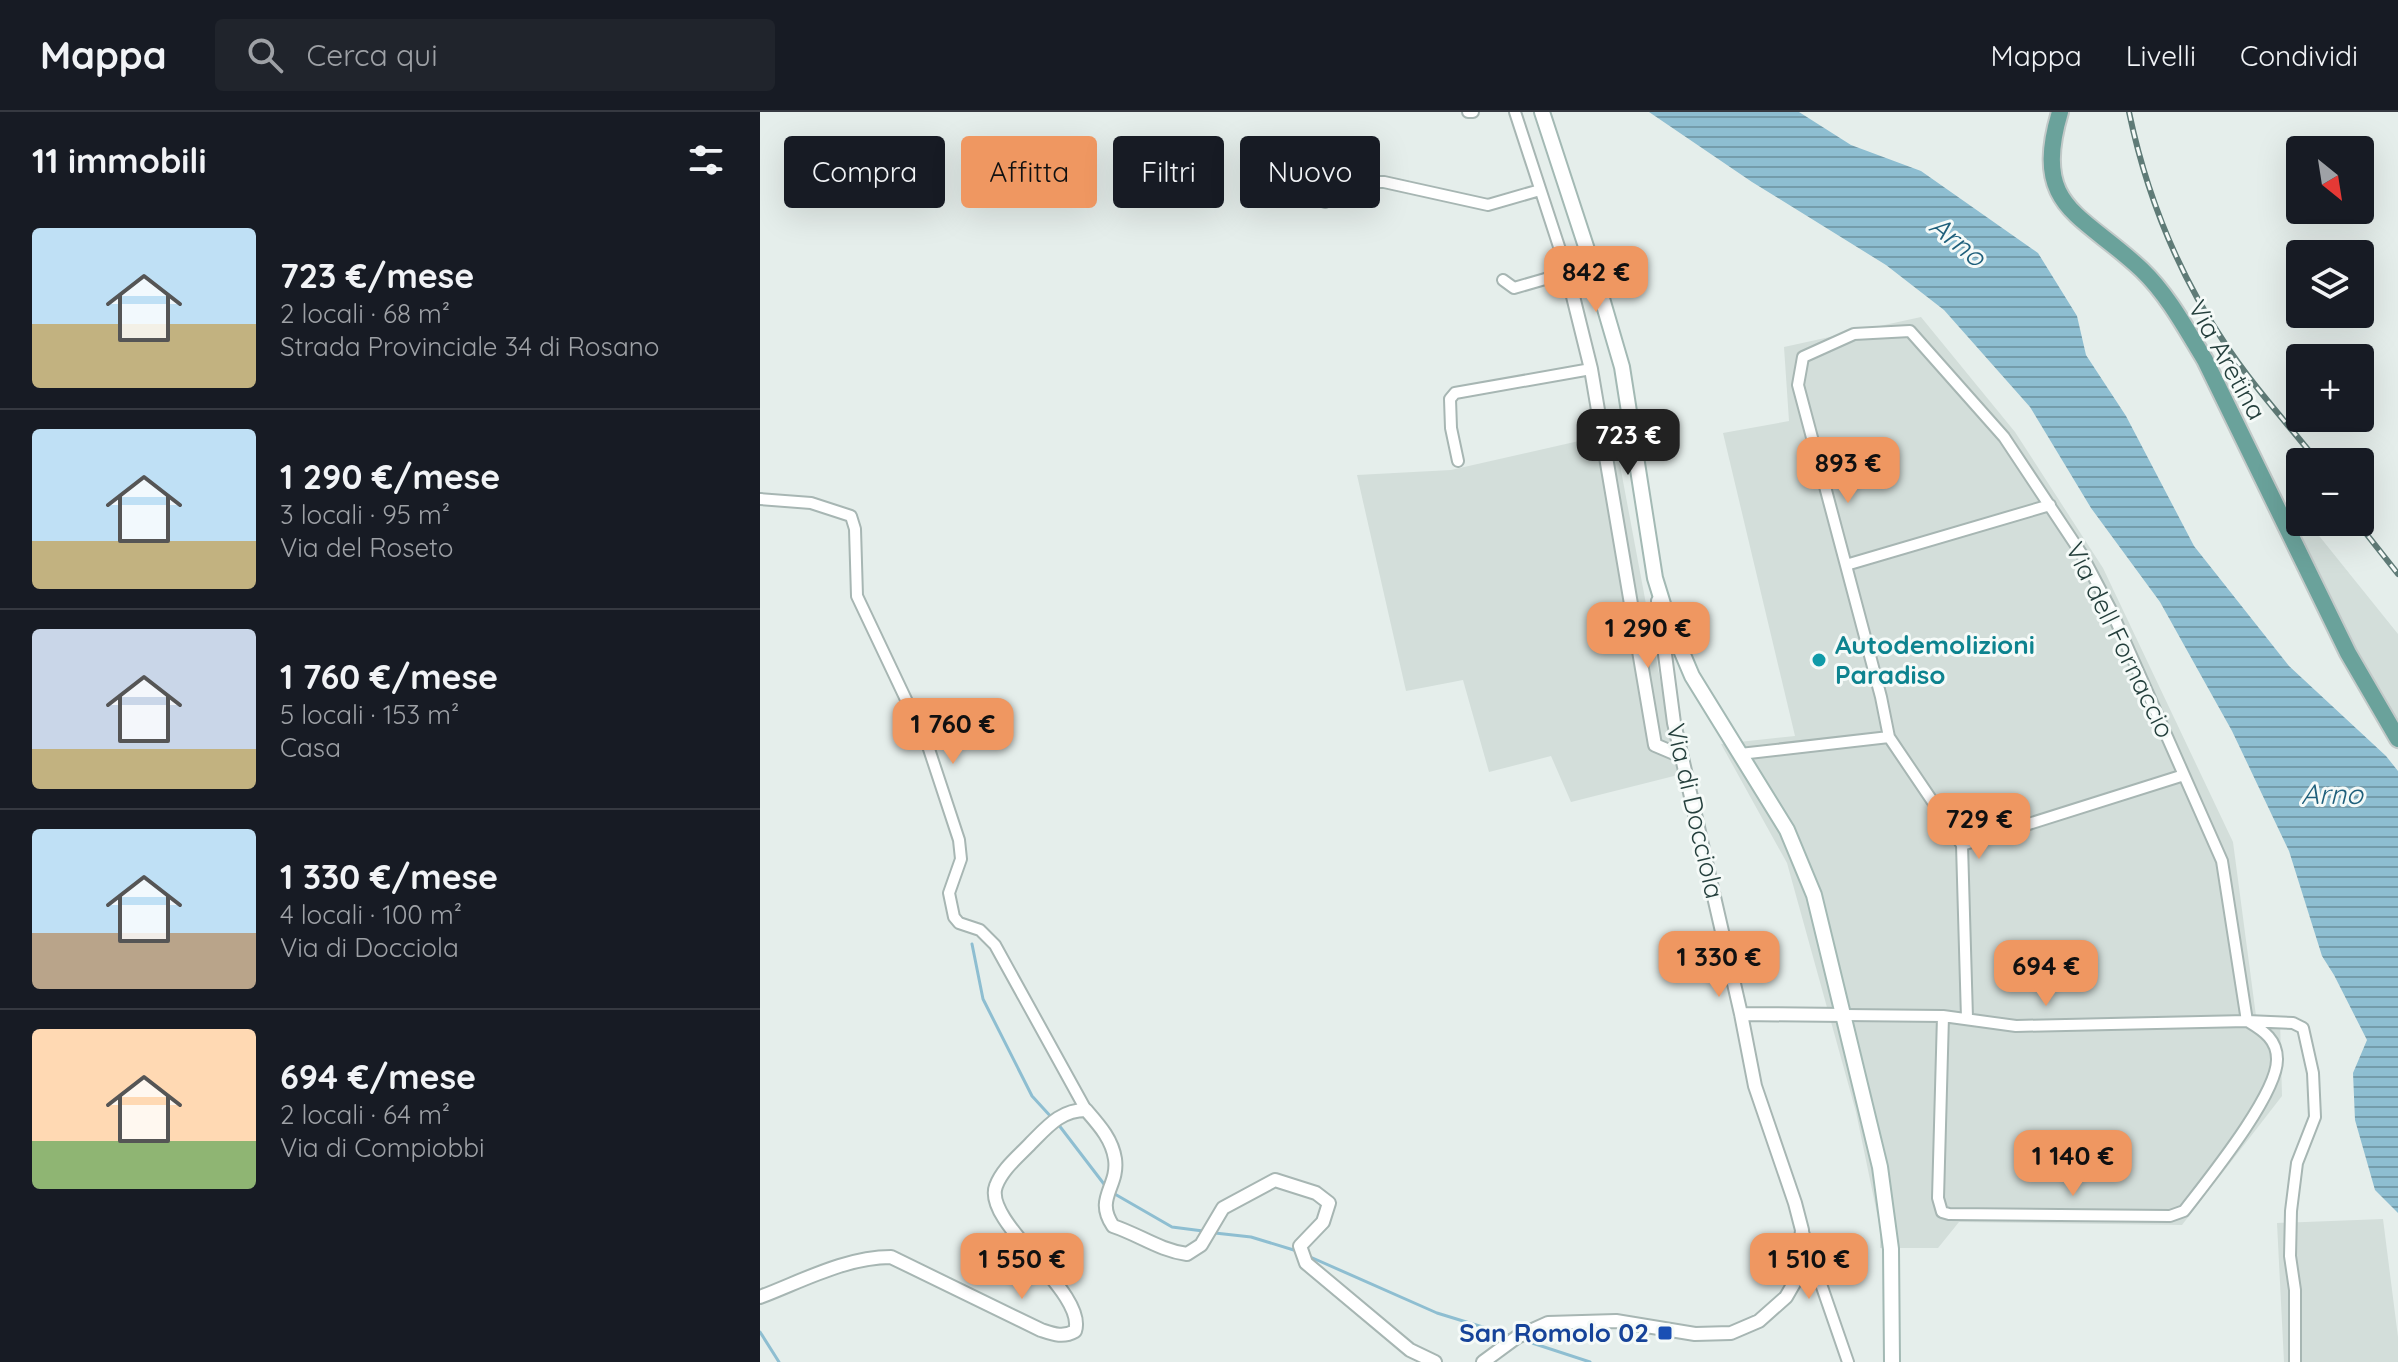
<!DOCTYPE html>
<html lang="it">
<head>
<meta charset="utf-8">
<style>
  body { margin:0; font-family:Quicksand,sans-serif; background:#20242c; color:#f1f3f6; height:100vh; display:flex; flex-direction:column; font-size:30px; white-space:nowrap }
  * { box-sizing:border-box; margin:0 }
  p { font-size:26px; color:#9ea1a6 }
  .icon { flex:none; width:44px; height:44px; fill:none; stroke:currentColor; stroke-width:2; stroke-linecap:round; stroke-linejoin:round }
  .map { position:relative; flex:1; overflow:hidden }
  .drawer { display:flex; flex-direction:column; background:#171b24; width:760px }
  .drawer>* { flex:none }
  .hud { position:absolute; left:24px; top:24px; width:760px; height:72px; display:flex; gap:16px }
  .needle { width:52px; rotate:150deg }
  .tools { position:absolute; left:1526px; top:24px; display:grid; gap:16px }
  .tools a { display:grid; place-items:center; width:88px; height:88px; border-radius:8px; background:#171b24; box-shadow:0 8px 32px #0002; font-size:40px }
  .price { position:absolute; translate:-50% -68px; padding:0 18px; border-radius:16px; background:#ef9761; color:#111; font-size:26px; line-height:52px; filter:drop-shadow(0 2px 4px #0008) }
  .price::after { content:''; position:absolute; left:50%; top:48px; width:24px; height:18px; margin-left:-12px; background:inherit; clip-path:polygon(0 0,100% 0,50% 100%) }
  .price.current { background:#222; color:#fff }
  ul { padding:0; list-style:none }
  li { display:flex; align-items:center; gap:24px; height:200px; padding:0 32px }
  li+li { border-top:2px solid #363941 }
  li span { display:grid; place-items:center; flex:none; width:224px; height:160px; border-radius:8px; color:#555 }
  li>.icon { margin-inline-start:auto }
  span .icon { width:96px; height:96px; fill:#fffc; stroke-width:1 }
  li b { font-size:34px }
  h2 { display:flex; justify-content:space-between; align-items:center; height:96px; padding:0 32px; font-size:34px }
  .tag { padding:0 28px; border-radius:8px; background:#171b24; box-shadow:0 8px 32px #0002; font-size:28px; line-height:72px }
  .tag.current { background:#ef9761; color:#111 }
  header { display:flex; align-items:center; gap:48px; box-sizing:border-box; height:112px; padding:0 40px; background:#171b24; border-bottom:2px solid #363941 }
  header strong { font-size:38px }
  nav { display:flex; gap:44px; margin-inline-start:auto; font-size:28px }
  .search { width:560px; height:72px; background:#20242c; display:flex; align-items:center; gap:20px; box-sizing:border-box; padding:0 28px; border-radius:8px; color:#9ea1a6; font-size:30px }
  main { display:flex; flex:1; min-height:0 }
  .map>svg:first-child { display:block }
  .built { fill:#d3deda }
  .water { fill:url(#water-rules) }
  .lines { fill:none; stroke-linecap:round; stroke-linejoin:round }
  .stream { stroke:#8ebed1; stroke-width:3 }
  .minor-casing { stroke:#a7b6b3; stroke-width:14 }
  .tertiary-casing { stroke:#a7b6b3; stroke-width:16 }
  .secondary-casing { stroke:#a3b9b4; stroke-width:18 }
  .primary-casing { stroke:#c2c9c8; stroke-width:20 }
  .minor { stroke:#fff; stroke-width:10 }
  .tertiary { stroke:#fff; stroke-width:12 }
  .secondary { stroke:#fff; stroke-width:14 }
  .primary { stroke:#6aa29b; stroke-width:16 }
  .rail-casing { stroke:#5f7b77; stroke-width:6 }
  .rail { stroke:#f5faf8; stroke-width:3; stroke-dasharray:9; stroke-linecap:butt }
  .culture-dot { fill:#0f9aa8; stroke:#f5faf8; stroke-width:3 }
  .transit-dot { fill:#1a4fb4; stroke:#f5faf8; stroke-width:3 }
  .labels { text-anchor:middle; stroke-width:6; stroke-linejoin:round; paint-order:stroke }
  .street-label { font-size:26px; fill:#243f3c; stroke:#f5faf8 }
  .culture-label { font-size:26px; font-weight:bold; fill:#0d838f; stroke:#f5faf8; text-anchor:start }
  .transit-label { font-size:26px; font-weight:bold; fill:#164399; stroke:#f5faf8; text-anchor:end }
  .water-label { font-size:28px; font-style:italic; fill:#1e5f7b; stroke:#f5faf8 }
</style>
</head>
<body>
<header>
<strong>Mappa</strong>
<div class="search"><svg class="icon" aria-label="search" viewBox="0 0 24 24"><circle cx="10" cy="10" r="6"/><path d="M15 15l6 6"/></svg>Cerca qui</div>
<nav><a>Mappa</a><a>Livelli</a><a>Condividi</a></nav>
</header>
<main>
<section class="drawer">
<h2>11 immobili<svg class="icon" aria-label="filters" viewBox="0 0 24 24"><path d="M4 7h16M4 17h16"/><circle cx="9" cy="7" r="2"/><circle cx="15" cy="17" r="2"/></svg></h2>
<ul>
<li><span style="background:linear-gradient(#bfe0f5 60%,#c2b280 0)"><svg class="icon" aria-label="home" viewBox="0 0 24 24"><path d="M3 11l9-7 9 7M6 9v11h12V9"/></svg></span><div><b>723 €/mese</b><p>2 locali · 68 m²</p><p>Strada Provinciale 34 di Rosano</p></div></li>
<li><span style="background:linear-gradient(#bfe0f5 70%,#c2b280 0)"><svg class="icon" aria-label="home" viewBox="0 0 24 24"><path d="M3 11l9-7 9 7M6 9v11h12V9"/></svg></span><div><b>1 290 €/mese</b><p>3 locali · 95 m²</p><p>Via del Roseto</p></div></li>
<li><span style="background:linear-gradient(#c9d6e8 75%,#c2b280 0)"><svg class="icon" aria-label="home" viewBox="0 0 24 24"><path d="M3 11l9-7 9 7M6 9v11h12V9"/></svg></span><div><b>1 760 €/mese</b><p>5 locali · 153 m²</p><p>Casa</p></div></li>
<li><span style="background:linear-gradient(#bfe0f5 65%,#b9a48a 0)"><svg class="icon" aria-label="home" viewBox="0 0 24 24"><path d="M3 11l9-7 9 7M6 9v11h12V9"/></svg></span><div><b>1 330 €/mese</b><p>4 locali · 100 m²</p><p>Via di Docciola</p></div></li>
<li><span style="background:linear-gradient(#ffd9b3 70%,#8fb573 0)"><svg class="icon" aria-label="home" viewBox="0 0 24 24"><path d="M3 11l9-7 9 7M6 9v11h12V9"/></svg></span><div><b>694 €/mese</b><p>2 locali · 64 m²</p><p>Via di Compiobbi</p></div></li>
</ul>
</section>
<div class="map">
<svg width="1638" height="1250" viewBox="0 0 1638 1250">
  <defs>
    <pattern id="water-rules" width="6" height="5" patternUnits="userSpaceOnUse" patternTransform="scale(2)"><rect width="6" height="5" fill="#8ebed1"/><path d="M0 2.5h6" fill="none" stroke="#749cab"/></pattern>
  </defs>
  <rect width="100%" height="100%" fill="#e5eeeb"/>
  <path class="built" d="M 1161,205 L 1255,320 L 1343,456 L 1473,730 L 1496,904 L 1520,908 L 1522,984 L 1422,1113 L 1199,1110 L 1178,1136 L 1120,1136 L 1120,1116 L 1096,1000 L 1027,751 L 961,632 L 1035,624 L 963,321 L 1029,309 L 1024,235 Z
    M 854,321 L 918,663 L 811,690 L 791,644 L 729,660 L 703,568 L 646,579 L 597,363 L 691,358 Z
    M 1509,394 L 1556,420 L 1638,522 L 1638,638 L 1633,632 Z
    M 1623,1107 L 1638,1225 L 1638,1250 L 1524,1250 L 1517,1111 Z"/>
  <path class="water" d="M 889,0 L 1039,0 L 1091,33 L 1161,59 L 1278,141 L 1317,204 L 1326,243 L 1366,304 L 1434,434 L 1529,554 L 1626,644 L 1638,659 L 1638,1101 L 1615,1078 L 1595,1008 L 1593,961 L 1607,928 L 1574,863 L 1562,844 L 1529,739 L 1472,619 L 1400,490 L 1331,396 L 1270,295 L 1184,198 L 1126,153 L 992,70 Z"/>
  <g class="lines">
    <path class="stream" d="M 212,832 L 223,887 L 272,984 L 293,1007
      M 298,1012 L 347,1076
      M 353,1081 L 412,1115 L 443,1119
      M 455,1121 L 491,1125 L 537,1139
      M 548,1144 L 677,1201 L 752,1224
      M 0,1220 L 19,1250
      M 763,1228 L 830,1250"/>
    <g class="minor-casing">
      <path id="minor" d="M 708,0 L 713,0
        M 565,90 L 595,70 L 624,70 L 728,93 L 780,78
        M 743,168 L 754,176 L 799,163 L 806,156 L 755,0
        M 698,349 L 691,316 L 690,287 L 695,281 L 831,257
        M 0,387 L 51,391 L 91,404 L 95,417 L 97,484 L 168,634 L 199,728 L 201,747 L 189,781 L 194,805 L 199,811 L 220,818 L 235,833 L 326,998
        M 1086,453 L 1290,393
        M 980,642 L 1129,625
        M 1202,733 L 1424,663
        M 1085,903 L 1183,904 L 1256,914 L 1487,909 L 1533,911 L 1543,916 L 1553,961 L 1555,1005 L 1537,1051 L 1531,1099 L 1530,1144 L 1535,1178 L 1535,1250
        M 1183,904 L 1178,1086 L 1182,1100 L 1189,1102 L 1410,1104 L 1424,1099 C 1447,1069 1518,982 1517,947 C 1517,928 1504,919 1489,910
        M 1207,906 L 1202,733 L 1129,625 L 1121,585 L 1038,273 L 1043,245 L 1094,222 L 1150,219 L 1244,325 L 1321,441 L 1351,498 L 1462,749 L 1487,909
        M 1043,1120 L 1088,1250"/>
    </g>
    <g class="tertiary-casing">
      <path id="tertiary" d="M 830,148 L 806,156 L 831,257 L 895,633 L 921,644
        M 981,902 L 1085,903
        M 0,1185 C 42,1169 86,1145 131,1145 L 281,1218 C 293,1222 303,1226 315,1219 C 328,1181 222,1110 236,1074 C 242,1057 259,1044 271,1031 C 288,1014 301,998 326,998 C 339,1013 352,1027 355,1047 C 359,1075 334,1086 353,1114 C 380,1123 399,1138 427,1142 L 441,1133 L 463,1096 L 515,1068 L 556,1081 L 569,1091 L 563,1110 L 540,1134 L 546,1151 L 650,1238 L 675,1250
        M 723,1250 L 757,1225 L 788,1211 L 856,1209 L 935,1222 L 971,1221 L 999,1209 L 1026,1185 L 1037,1166 L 1042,1118 L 1035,1091 L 995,974 L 981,902 L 914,611 L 898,489"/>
    </g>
    <g class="secondary-casing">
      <path id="secondary" d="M 782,0 L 834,159 L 862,255 L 895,466 L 907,505 L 932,564 L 1027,718 L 1054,783 L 1120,1055 L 1131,1137 L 1132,1250"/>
    </g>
    <g class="primary-casing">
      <path id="primary" d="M 1300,0 C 1271,96 1322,101 1382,158 C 1408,183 1426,217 1445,248 L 1588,541 L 1638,627"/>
    </g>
    <use href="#minor" class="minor"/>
    <use href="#tertiary" class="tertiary"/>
    <use href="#secondary" class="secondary"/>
    <use href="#primary" class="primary"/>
    <g class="rail-casing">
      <path id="rail" d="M 1369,0 C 1386,81 1418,161 1464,230 C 1491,272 1527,311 1558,350
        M 1597,410 L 1638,462"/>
    </g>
    <use href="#rail" class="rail"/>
  </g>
  <circle class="culture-dot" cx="1059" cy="548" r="8"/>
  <rect class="transit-dot" x="897" y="1213" width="16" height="16" rx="4"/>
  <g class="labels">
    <g class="street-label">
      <text transform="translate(1467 248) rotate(61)" y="9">Via Aretina</text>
      <text transform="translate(1360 528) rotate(64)" y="9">Via dell Fornaccio</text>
      <text transform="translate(935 699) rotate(77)" y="9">Via di Docciola</text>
    </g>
    <g class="culture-label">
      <text x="1075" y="542">Autodemolizioni<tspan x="1075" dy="30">Paradiso</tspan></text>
    </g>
    <g class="transit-label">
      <text x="889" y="1230">San Romolo 02</text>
    </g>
    <g class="water-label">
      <text transform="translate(1198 129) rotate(39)" y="10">Arno</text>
      <text x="1572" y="692">Arno</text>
    </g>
  </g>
</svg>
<div class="tools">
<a><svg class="needle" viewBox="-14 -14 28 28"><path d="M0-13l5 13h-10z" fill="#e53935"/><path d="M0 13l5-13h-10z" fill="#9ea1a6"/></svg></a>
<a><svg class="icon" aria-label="layers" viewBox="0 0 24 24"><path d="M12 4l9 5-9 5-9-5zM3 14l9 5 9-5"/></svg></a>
<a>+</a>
<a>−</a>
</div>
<b class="price" style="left:836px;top:202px">842 €</b>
<b class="price current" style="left:868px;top:365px">723 €</b>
<b class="price" style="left:1088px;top:393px">893 €</b>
<b class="price" style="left:888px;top:558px">1 290 €</b>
<b class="price" style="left:193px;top:654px">1 760 €</b>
<b class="price" style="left:1219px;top:749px">729 €</b>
<b class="price" style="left:959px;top:887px">1 330 €</b>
<b class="price" style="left:1286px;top:896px">694 €</b>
<b class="price" style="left:1313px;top:1086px">1 140 €</b>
<b class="price" style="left:262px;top:1189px">1 550 €</b>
<b class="price" style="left:1049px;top:1189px">1 510 €</b>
<div class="hud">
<a class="tag">Compra</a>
<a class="tag current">Affitta</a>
<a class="tag">Filtri</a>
<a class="tag">Nuovo</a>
</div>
</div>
</main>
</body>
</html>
